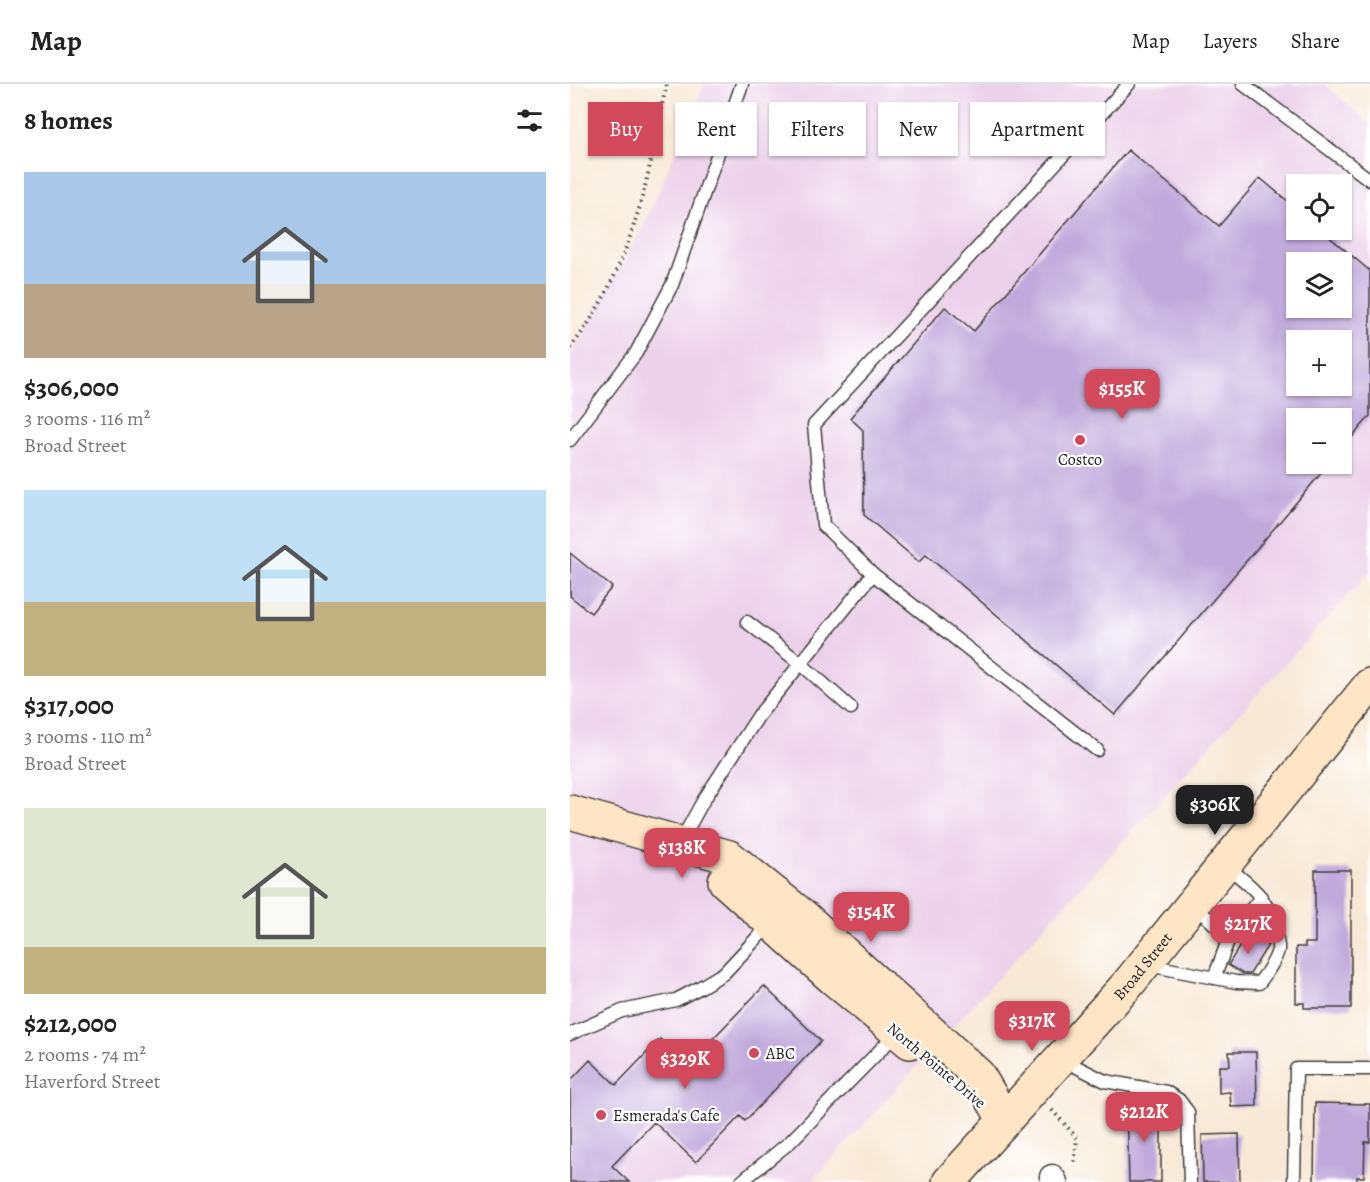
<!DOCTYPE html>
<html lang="en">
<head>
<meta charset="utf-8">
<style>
  body { margin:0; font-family:Alegreya,serif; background:#f6f6f6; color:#222; height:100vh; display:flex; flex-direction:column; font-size:22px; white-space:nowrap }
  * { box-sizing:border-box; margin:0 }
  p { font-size:20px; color:#767676 }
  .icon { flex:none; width:33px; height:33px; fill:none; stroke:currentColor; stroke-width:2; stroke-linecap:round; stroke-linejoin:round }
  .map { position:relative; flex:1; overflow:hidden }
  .panel { display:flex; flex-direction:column; background:#fff; width:570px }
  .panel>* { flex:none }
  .top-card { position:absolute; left:18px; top:18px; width:570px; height:54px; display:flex; gap:12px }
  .controls { position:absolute; left:716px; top:90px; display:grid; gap:12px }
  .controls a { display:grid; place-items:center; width:66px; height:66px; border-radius:0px; background:#fff; box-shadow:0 2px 4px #0004; font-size:30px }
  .price { position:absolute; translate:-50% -51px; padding:0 14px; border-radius:12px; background:#d1495b; color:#fff; font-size:20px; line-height:39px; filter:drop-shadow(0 2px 3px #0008) }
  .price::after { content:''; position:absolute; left:50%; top:36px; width:18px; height:14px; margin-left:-9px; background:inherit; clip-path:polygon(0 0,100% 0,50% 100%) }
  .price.selected { background:#222; color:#fff }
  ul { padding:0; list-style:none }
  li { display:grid; align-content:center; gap:12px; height:318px; padding:0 24px }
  li span { display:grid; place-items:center; height:186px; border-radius:0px; color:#555 }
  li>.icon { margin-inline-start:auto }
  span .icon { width:108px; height:108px; fill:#fffc; stroke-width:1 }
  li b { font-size:26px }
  h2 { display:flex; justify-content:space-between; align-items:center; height:72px; padding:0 24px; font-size:26px }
  .chip { padding:0 21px; border-radius:0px; background:#fff; box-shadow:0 2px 4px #0004; font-size:21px; line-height:54px }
  .chip.selected { background:#d1495b; color:#fff }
  header { display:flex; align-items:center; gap:36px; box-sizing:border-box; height:84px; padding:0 30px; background:#fff; border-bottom:2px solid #e0e0e0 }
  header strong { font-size:28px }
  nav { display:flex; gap:33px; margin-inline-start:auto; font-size:21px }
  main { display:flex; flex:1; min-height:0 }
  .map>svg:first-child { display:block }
  .built { fill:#ecd1ea; fill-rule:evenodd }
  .building { fill:#c0a9db; fill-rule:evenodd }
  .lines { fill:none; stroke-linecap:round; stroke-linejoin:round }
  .lane-casing { stroke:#3d3b38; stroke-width:15 }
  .street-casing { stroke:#3d3b38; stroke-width:27 }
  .secondary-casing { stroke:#3d3b38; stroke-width:36 }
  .path { stroke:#3d3b38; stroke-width:4; stroke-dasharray:1.5 4.5; stroke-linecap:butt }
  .lane { stroke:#fff; stroke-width:12 }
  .street { stroke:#fff; stroke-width:24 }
  .secondary { stroke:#fee5c5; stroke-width:33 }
  .poi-dot { fill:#d1495b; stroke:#fff; stroke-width:2 }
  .labels { text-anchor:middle; stroke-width:4.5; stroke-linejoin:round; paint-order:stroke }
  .poi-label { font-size:16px; fill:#1c1c1c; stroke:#fff; text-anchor:start }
  .street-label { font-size:16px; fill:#1c1c1c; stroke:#fff }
</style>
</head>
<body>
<header>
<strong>Map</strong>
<nav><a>Map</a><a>Layers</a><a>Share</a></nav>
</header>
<main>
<section class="panel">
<h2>8 homes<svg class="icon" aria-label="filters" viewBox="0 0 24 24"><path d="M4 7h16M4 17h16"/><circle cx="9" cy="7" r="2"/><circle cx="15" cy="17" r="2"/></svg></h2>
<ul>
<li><span style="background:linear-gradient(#a9c7e8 60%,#b9a48a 0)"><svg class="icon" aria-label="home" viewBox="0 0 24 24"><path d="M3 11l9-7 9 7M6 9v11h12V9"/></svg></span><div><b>$306,000</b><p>3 rooms · 116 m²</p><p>Broad Street</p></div></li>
<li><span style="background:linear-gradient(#bfe0f5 60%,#c2b280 0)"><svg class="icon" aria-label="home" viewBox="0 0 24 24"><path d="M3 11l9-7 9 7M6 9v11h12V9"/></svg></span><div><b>$317,000</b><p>3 rooms · 110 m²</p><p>Broad Street</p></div></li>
<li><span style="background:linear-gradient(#dfe7d0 75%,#c2b280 0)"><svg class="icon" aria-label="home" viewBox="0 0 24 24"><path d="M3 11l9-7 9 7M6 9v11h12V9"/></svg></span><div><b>$212,000</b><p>2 rooms · 74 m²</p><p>Haverford Street</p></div></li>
</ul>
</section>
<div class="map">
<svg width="800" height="1098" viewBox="0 0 800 1098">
  <rect width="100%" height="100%" fill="#fff"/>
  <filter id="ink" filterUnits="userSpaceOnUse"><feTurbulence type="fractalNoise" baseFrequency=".0167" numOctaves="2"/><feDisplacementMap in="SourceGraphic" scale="12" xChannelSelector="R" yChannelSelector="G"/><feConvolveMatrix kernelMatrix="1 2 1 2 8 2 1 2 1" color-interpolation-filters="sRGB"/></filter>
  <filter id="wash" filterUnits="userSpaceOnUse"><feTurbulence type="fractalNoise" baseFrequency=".008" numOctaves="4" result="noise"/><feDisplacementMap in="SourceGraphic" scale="24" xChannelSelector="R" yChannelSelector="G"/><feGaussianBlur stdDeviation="1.35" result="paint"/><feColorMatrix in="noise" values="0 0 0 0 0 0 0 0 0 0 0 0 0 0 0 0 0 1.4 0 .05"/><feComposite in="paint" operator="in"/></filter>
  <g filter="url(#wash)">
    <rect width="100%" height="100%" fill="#f8e9d6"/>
    <path class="built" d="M 134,0 L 754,0 L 800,40 L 800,487 L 241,1098 L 0,1098 L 0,271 L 75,140 ZM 726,100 L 771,100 L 771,146 L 726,146 ZM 726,178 L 771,178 L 771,224 L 726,224 ZM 726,256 L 771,256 L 771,302 L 726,302 ZM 726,334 L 771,334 L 771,380 L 726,380 Z"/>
    <g id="blocks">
      <path class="building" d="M 558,66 L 649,142 L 690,94 L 726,124 L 726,146 L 751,146 L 800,187 L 800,332 L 771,366 L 771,334 L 726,334 L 726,380 L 759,380 L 545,631 L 356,471 L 349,478 L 294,431 L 293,346 L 280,334 L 375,223 L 404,247 ZM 726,178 L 771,178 L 771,224 L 726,224 ZM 726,256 L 771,256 L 771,302 L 726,302 Z
        M 0,469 L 42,503 L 21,529 L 0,512 Z
        M 745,786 L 781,786 L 781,924 L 734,924 L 734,919 L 726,919 L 726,863 L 735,863 L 735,859 L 745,859 Z
        M 678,849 L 698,861 L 680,890 L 673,890 L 658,881 Z
        M 194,902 L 251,957 L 175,1037 L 170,1032 L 126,1078 L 84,1038 L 42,1082 L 59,1098 L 0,1098 L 0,997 L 20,976 L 46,1001 L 90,955 L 117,981 Z
        M 659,968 L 686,968 L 687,1022 L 661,1023 L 660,1008 L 649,1009 L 649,982 L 660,982 Z
        M 745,1019 L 800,1020 L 800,1058 L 795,1058 L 794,1093 L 787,1093 L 787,1098 L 744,1098 Z
        M 557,1021 L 591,1021 L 591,1098 L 559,1098 Z
        M 669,1050 L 670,1098 L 633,1098 L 632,1051 Z"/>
    </g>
  </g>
  <g filter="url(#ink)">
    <use href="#blocks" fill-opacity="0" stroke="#3d3b38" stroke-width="1.5"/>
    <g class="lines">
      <g class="lane-casing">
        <path id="lane" d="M 673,0 L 800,96
          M 0,356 L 66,269 L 102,201 L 172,0
          M 177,538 L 230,579 L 281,624
          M 527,666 L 303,490 L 253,441 L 244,341 L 559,0
          M 111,757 L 133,717 L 189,631 L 303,490
          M 624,821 L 659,854 L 691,813
          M 578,881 L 666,898 L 689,899 C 696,890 705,878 708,866 C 709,861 706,853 705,848 C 698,812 682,803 655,781
          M 644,894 L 659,854
          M 0,950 L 52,927 L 106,916 L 129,904 L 154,889 L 201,839
          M 491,975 L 535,997 L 596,1008 L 609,1016 L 618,1028 L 620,1098
          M 171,1098 L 220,1058 L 326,950
          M 724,1098 L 726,985 L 800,985"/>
      </g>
      <g class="street-casing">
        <path id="street" d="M 482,1093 L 485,1098"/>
      </g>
      <g class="secondary-casing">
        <g id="secondary">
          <path d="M 0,728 L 159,773 L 234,833 L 408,991 L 434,1035"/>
          <path d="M 155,797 L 264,895 L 340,958"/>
          <path id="s1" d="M 379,1098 L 558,900 L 800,601"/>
        </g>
      </g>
      <path class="path" d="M 0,264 C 40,215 64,151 78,90 C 85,60 89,30 97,0
        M 482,1026 L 507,1054 L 504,1082"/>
      <use href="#lane" class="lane"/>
      <use href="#street" class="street"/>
      <use href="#secondary" class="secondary"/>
    </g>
  </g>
  <g class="poi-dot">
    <circle cx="510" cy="356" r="6"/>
    <circle cx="184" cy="969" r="6"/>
    <circle cx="31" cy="1031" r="6"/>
  </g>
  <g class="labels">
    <g class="poi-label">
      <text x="510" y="381" text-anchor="middle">Costco</text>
      <text x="196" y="975">ABC</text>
      <text x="43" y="1037">Esmerada's Cafe</text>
    </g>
    <g class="street-label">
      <text dy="6" stroke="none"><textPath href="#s1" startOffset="290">Broad Street</textPath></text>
      <text transform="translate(367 981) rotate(40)" y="6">North Pointe Drive</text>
    </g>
  </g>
</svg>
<div class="controls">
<a><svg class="icon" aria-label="locate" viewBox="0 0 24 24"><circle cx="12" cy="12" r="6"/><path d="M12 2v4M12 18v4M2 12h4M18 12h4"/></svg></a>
<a><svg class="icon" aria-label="layers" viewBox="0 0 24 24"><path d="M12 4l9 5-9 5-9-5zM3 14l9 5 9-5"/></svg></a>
<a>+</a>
<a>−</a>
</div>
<b class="price" style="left:552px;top:336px">$155K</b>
<b class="price selected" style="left:645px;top:752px">$306K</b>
<b class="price" style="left:112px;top:795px">$138K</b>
<b class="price" style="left:301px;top:859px">$154K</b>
<b class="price" style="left:678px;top:871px">$217K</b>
<b class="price" style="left:462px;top:968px">$317K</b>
<b class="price" style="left:115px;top:1006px">$329K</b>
<b class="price" style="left:574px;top:1059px">$212K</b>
<div class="top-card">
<a class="chip selected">Buy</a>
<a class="chip">Rent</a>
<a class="chip">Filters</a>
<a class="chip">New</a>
<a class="chip">Apartment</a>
</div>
</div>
</main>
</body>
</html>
